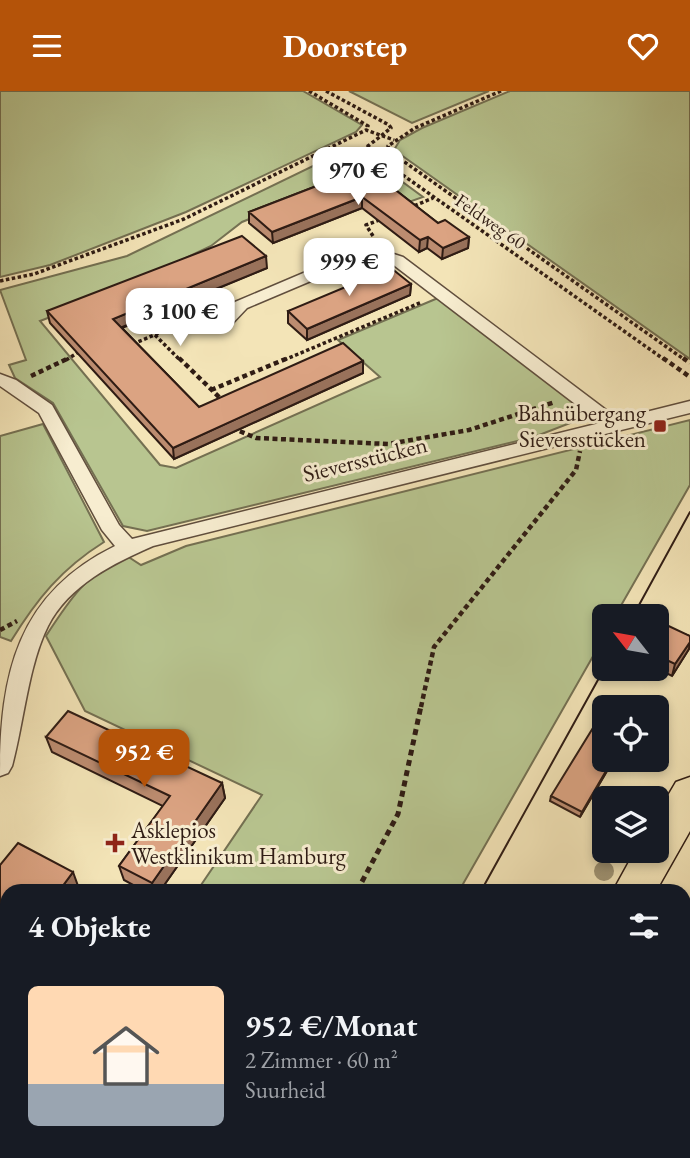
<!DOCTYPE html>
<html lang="de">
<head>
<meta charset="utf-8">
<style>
  body { margin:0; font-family:"EB Garamond",serif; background:#242831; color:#f1f3f6; height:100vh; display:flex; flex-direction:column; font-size:26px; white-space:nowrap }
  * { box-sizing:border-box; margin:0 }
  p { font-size:23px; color:#9ea1a6 }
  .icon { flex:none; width:38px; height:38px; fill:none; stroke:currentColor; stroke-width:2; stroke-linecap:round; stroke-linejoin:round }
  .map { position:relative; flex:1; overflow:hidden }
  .details { position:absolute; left:0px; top:793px; width:691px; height:275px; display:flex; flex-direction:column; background:#171b24; border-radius:21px 21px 0 0; box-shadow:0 4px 10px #0003 }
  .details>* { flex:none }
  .needle { width:46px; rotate:301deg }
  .controls { position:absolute; left:592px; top:513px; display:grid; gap:14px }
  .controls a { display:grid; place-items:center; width:77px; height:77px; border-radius:10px; background:#171b24; box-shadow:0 4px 10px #0003; font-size:35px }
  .price { position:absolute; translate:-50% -60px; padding:0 16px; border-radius:14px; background:#fff; color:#222; font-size:23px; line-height:46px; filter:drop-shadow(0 2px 4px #0008) }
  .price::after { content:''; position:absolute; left:50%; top:42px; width:21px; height:16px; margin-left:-10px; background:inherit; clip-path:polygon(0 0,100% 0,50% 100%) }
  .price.current { background:#b45309; color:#fff }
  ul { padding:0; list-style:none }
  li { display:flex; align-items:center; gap:21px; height:175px; padding:0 28px }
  li span { display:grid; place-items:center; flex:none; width:196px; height:140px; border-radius:10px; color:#555 }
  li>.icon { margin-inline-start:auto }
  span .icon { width:84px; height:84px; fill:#fffc; stroke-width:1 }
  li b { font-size:30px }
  h2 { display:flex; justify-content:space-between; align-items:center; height:84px; padding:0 28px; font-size:30px }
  header { display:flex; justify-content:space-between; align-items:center; height:91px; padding:0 28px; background:#b45309; color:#fff; font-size:32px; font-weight:700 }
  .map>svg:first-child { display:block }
  .green { fill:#b8c590; stroke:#747052; stroke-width:2 }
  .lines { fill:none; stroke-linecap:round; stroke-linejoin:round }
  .minor-casing { stroke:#604e3d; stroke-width:3 }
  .primary-casing { stroke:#2f1c14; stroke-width:3 }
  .path-far2 { stroke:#2f1c14; stroke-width:3.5; stroke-dasharray:3.5 2.5; stroke-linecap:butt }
  .path-far1 { stroke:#2f1c14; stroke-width:4.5; stroke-dasharray:5 3.5; stroke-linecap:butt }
  .path { stroke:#2f1c14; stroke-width:5; stroke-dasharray:6 4.5; stroke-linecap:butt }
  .minor { fill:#f7edd0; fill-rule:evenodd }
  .primary { fill:#f3e4b7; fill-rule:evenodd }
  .tram { stroke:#2f1c14; stroke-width:2 }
  .tree { fill:#9e9272 }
  .wall { fill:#bc8c70; stroke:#2f1c14; stroke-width:2 }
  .shaded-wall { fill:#99725b; stroke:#2f1c14; stroke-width:2 }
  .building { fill:#dba382; stroke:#2f1c14; stroke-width:2 }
  .poi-dot { fill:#8f2418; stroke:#f7edd0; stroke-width:2.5 }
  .labels { text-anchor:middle; stroke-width:6; stroke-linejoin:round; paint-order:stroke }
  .far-street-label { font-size:19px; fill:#2f1c14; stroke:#f7edd0 }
  .poi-label { font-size:23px; fill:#2f1c14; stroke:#f7edd0; text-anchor:end }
  .street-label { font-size:23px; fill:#2f1c14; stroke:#f7edd0 }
</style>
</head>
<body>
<header><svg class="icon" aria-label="menu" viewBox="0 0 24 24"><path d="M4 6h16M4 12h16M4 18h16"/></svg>Doorstep<svg class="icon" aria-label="heart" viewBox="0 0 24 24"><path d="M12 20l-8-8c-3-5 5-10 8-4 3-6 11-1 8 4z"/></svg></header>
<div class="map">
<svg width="690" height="1067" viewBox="0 0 690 1067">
  <rect width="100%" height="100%" fill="#f3e4b7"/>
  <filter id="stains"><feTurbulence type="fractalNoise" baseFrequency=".00286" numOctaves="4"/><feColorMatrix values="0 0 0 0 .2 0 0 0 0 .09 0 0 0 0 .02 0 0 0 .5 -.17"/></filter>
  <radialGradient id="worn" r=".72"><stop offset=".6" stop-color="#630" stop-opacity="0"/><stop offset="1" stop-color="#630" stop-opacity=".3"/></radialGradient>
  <path class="green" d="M 0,0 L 303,0 L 362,34 L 356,41 L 186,121 L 50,174 L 0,186 Z
    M 349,0 L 489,0 L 412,32 Z
    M 510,0 L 690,0 L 690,268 L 394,59 L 400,49 L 422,37 Z
    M 346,59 L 359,59 L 423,106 L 409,111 L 365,82 L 242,131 L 211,155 L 103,206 L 40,230 L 160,374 L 176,377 L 380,286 L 338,249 L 438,207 L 591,324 L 534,346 L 147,440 L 123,435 L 53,312 L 15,287 L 9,274 L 26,269 L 0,199 L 127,165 Z
    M 690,329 L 690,394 L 615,525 L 604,525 L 604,546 L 459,800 L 197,800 L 262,704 L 85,620 L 46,545 C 66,514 89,478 127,465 L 141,474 L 186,455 Z
    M 43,333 L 104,451 C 61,478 37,508 11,550 L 0,546 L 0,345 Z
    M 690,829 L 690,1067 L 579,1067 L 582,1061 L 684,1060 L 684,840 Z
    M 7,919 L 7,1035 L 0,1031 L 0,928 Z
    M 19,1061 L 19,1060 L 311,1061 L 307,1067 L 15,1067 Z"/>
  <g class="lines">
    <g class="minor-casing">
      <path id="minor" d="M 375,157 L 403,166 L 618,328 L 690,310 L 690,322 L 153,455 C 114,472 69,494 48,535 C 28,575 24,631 12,675 L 8,682 L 0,685 C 0,583 17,503 115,455 L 102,439 L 39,322 L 0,295 L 0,283 L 16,289 L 52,314 L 119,434 L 132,448 L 600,332 L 391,172 L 374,167 L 358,170 L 247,217 L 229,236 L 223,237 L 215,232 L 235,211 L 348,163 Z"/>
    </g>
    <g class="primary-casing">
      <path id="primary" d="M 690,686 L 690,740 L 656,800 L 613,800 L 635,760 L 656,760 L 656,725 L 676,691 Z
        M 473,1060 L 521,1060 L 518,1067 L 470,1067 Z"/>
    </g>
    <path class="path-far2" d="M 309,0 L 368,35 L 366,39
      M 326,0 L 389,34 L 391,37 L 368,55 L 373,63 L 665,269
      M 501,0 L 415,37 L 388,55 L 389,60 L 685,269
      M 409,117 L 433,107
      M 373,145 L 366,134 L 382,128
      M 0,190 L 34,183 L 184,128 L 366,39 L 394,49
      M 155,244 L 180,269
      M 133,253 L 199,225 L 205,227
      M 66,269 L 82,259
      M 284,269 L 422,211"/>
    <path class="path-far1" d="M 179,267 L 220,307 L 219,310
      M 663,267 L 690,286
      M 683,267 L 690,272
      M 31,285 L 69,267
      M 211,299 L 288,267
      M 232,337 L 256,347 L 388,353 L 469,339 L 555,311
      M 0,539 L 17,530
      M 421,616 L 434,556 L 576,379 L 580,360"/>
    <path class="path" d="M 357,800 L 398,723 L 421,615
      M 221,1067 L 224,1060"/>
    <use href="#minor" class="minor"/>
    <use href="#primary" class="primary"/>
    <path class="tram" d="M 633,525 L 690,421
      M 481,800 L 604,578
      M 334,1067 L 338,1060"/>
  </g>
  <circle class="tree" cx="604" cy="780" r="10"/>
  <path class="wall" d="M 366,76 L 438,132 L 469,146 L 468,157 L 442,168 L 427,157 L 419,161 L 362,117 L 273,152 L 249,132 L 249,121 Z
    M 267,177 L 122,237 L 199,316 L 363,270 L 363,282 L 174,368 L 50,232 L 47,220 Z
    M 411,193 L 410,204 L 307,249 L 288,232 L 288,220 Z
    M 656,533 L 690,545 L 689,558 L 672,585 L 656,577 Z
    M 46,646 L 222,692 L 225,707 L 160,800 L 144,800 L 124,789 L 119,775 L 163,715 L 52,661 Z
    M 604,668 L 614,668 L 580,726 L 550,710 L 551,705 Z"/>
  <path class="shaded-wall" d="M 362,106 L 362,117 L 273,152 L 272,141 Z
    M 428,146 L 427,157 L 419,161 L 420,149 Z
    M 469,146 L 468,157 L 442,168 L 443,157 Z
    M 266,165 L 267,177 L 115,239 L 113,228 Z
    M 411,193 L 410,204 L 307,249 L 307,238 Z
    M 363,270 L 363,282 L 174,368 L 173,357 Z
    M 690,551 L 689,558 L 672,585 L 675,573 Z
    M 613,668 L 614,668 L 580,726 L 582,721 Z
    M 222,692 L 225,707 L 160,800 L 154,800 L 152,792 Z
    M 73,781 L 78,795 L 75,800 L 59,800 Z
    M 7,868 L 7,890 L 0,899 L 0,878 Z"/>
  <path class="building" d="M 366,76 L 438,132 L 445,129 L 469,146 L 443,157 L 428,146 L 420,149 L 362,106 L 272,141 L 249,121 Z
    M 242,145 L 266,165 L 113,228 L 199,316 L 343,252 L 363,270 L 173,357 L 47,220 Z
    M 391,177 L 411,193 L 307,238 L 288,220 Z
    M 658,530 L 690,545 L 690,551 L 675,573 L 656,564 L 656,533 Z
    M 604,619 L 604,668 L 613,668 L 582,721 L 551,705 Z
    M 68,620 L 222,692 L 152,792 L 119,775 L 170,705 L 46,646 Z
    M 18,752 L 73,781 L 59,800 L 7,800 L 7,868 L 0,878 L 0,774 Z"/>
  <g class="poi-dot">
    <rect x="653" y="328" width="14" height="14" rx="3.5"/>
    <path d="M111.5 741.5h7v7h7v7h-7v7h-7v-7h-7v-7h7z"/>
  </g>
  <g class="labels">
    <g class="far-street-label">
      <text transform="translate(491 130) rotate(35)" y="7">Feldweg 60</text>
    </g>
    <g class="poi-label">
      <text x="646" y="330">Bahnübergang<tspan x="646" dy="26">Sieversstücken</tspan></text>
      <text x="131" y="747" text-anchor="start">Asklepios<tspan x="131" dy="26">Westklinikum Hamburg</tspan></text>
    </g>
    <g class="street-label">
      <text transform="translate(365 368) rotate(-14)" y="8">Sieversstücken</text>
    </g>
  </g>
  <rect width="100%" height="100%" filter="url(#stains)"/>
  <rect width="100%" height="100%" fill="url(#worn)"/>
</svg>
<div class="controls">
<a><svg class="needle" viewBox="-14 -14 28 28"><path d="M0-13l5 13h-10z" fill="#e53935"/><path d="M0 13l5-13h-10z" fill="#9ea1a6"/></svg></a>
<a><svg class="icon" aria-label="locate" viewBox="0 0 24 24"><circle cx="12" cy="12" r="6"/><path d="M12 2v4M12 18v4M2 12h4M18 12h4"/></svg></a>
<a><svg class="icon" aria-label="layers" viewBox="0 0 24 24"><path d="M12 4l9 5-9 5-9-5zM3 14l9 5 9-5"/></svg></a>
</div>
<b class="price" style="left:358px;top:116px">970 €</b>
<b class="price" style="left:349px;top:207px">999 €</b>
<b class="price" style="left:180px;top:257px">3 100 €</b>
<b class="price current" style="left:144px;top:698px">952 €</b>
<section class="details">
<h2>4 Objekte<svg class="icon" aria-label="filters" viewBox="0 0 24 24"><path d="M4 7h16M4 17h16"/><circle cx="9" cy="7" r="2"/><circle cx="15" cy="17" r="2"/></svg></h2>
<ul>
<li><span style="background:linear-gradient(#ffd9b3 70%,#9aa5b1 0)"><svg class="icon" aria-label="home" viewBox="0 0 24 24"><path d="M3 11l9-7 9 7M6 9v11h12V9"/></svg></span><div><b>952 €/Monat</b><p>2 Zimmer · 60 m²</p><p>Suurheid</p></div></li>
</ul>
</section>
</div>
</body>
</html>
